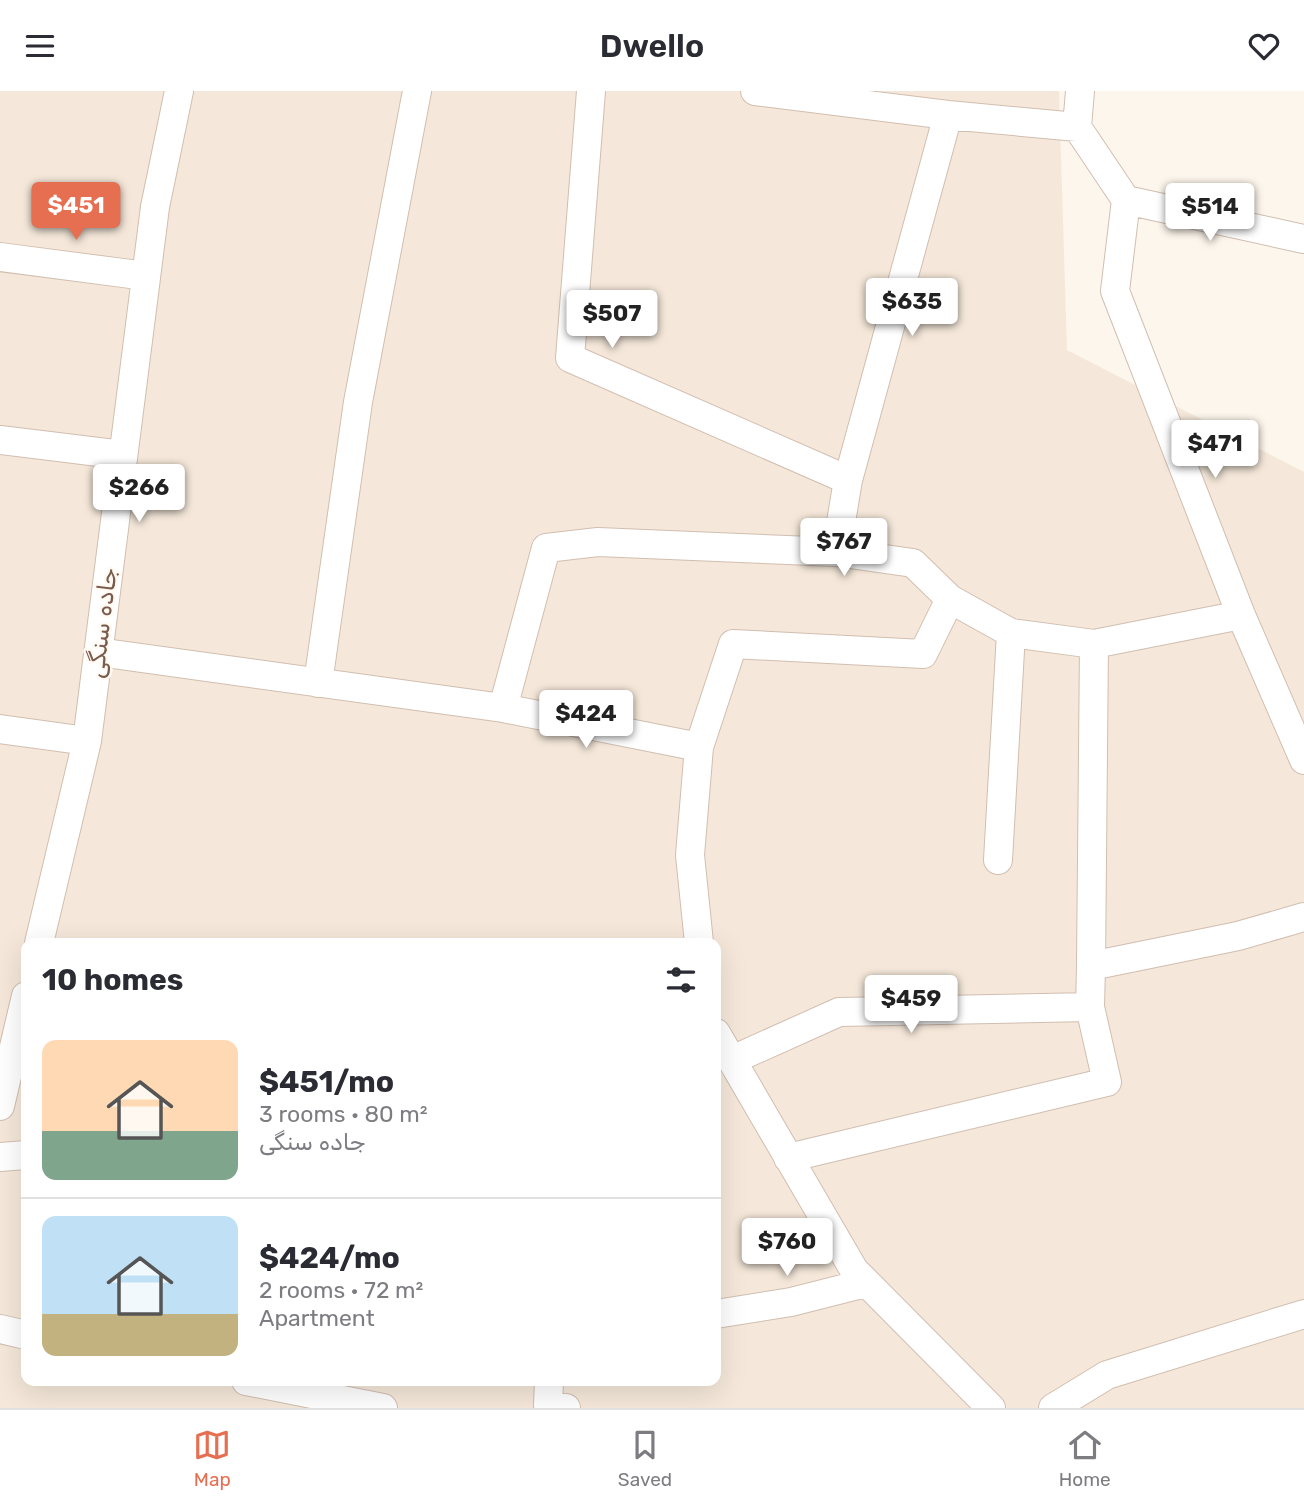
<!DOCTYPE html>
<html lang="en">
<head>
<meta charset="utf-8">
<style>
  body { margin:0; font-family:Rubik,Vazirmatn,sans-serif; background:#f7f7f7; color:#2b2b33; height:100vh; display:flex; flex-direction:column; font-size:26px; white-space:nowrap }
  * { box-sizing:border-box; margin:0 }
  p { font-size:23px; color:#7c7c81 }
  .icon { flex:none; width:38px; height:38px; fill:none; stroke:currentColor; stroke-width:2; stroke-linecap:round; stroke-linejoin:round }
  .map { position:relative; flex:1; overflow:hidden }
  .sheet { position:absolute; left:21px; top:847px; width:700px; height:448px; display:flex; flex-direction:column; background:#fff; border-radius:14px; box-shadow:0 7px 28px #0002 }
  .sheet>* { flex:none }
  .price { position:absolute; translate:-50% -60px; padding:0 16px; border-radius:7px; background:#fff; color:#222; font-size:23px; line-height:46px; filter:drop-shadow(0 2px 4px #0008) }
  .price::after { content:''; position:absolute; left:50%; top:42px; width:21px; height:16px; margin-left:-10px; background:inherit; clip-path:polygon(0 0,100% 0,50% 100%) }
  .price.selected { background:#e76f51; color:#fff }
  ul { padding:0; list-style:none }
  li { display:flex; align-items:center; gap:21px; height:175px; padding:0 21px }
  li+li { border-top:2px solid #e1e1e2 }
  li span { display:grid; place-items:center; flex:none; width:196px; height:140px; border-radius:14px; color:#555 }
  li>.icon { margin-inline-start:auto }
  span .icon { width:84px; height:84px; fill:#fffc; stroke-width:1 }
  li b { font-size:30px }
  h2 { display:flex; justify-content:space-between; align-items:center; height:84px; padding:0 21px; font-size:30px }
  header { display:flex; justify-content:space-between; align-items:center; height:91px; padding:0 21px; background:#fff; font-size:32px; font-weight:600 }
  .tabs { display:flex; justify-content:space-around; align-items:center; height:98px; border-top:2px solid #e1e1e2; background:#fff; font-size:19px; color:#7c7c81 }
  .tabs a { display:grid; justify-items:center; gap:4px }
  .tabs .selected { color:#e76f51 }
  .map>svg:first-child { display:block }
  .residential { fill:#f5e8da; fill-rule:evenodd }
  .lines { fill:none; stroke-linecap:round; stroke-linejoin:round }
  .minor-casing { stroke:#d1beb0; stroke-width:30 }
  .minor { stroke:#fff; stroke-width:28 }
  .labels { text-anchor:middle; stroke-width:5; stroke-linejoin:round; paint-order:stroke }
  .street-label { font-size:24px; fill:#7a5c4d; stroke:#fffaf3 }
</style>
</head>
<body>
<header><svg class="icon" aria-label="menu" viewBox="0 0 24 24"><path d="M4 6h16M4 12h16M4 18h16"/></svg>Dwello<svg class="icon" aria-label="heart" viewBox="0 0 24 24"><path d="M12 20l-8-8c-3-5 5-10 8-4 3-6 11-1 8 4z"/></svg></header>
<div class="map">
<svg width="1304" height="1317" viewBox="0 0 1304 1317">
  <rect width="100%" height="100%" fill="#fdf6ec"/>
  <path class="residential" d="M 0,0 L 1059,0 L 1067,259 L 1304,381 L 1304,1317 L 0,1317 ZM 26,852 L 716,852 L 716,1290 L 26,1290 Z"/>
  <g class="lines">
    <g class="minor-casing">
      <path id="minor" d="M 591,0 L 570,267 L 848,389
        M 755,0 L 948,24 L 1077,36
        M 1080,0 L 1077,36 L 1126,109 L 1115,200 L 1241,524 L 1304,669
        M 1126,109 L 1304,148
        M 0,166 L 146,185
        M 0,349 L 123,364
        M 836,461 L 848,389 L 948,24
        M 98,561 L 503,617 L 699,656 L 733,553 L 923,563 L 950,508
        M 318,592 L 358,311 L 417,0
        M 503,617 L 546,457 L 598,451 L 836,461 L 913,472 L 950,508 L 1011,542 L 1094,553 L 1241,524
        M 0,638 L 87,650
        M 699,656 L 690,764 L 699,852
        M 998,769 L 1011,542
        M 39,852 L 87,650 L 155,116 L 179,0
        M 1091,875 L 1238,845 L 1304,826
        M 716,942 L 854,1179 L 991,1317
        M 732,969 L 839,921 L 1090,916
        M 0,1015 L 26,905
        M 0,1066 L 26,1064
        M 788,1067 L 1107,991 L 1090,916 L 1091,875 L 1094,553
        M 716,1223 L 791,1211 L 866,1192
        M 0,1238 L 26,1244
        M 246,1290 L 383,1317
        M 549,1290 L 548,1314 L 566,1317
        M 1053,1317 L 1107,1284 L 1304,1223"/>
    </g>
    <use href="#minor" class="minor"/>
  </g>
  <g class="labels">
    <g class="street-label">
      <text transform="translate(102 532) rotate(-83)" y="8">جاده سنگی</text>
    </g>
  </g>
</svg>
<b class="price selected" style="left:76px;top:151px">$451</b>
<b class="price" style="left:1210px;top:152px">$514</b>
<b class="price" style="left:912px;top:247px">$635</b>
<b class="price" style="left:612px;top:259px">$507</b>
<b class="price" style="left:1215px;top:389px">$471</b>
<b class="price" style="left:139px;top:433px">$266</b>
<b class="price" style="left:844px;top:487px">$767</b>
<b class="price" style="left:586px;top:659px">$424</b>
<b class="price" style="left:911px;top:944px">$459</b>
<b class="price" style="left:787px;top:1187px">$760</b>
<section class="sheet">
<h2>10 homes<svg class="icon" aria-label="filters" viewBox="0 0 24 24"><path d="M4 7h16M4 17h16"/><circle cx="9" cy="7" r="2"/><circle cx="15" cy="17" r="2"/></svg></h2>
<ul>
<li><span style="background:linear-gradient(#ffd9b3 65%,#7fa58c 0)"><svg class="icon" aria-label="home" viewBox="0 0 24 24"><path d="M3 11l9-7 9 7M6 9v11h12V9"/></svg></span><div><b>$451/mo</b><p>3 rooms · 80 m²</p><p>جاده سنگی</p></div></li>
<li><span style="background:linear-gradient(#bfe0f5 70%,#c2b280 0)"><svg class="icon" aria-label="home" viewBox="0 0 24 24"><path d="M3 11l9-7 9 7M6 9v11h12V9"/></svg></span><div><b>$424/mo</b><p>2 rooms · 72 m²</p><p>Apartment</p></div></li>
</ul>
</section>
</div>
<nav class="tabs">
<a class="selected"><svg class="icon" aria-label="map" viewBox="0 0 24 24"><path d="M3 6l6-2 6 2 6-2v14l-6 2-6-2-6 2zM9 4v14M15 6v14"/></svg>Map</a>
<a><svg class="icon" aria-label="saved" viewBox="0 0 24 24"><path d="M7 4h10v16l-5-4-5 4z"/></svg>Saved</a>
<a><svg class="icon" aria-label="home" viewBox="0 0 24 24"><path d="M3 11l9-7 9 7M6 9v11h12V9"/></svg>Home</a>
</nav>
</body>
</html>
